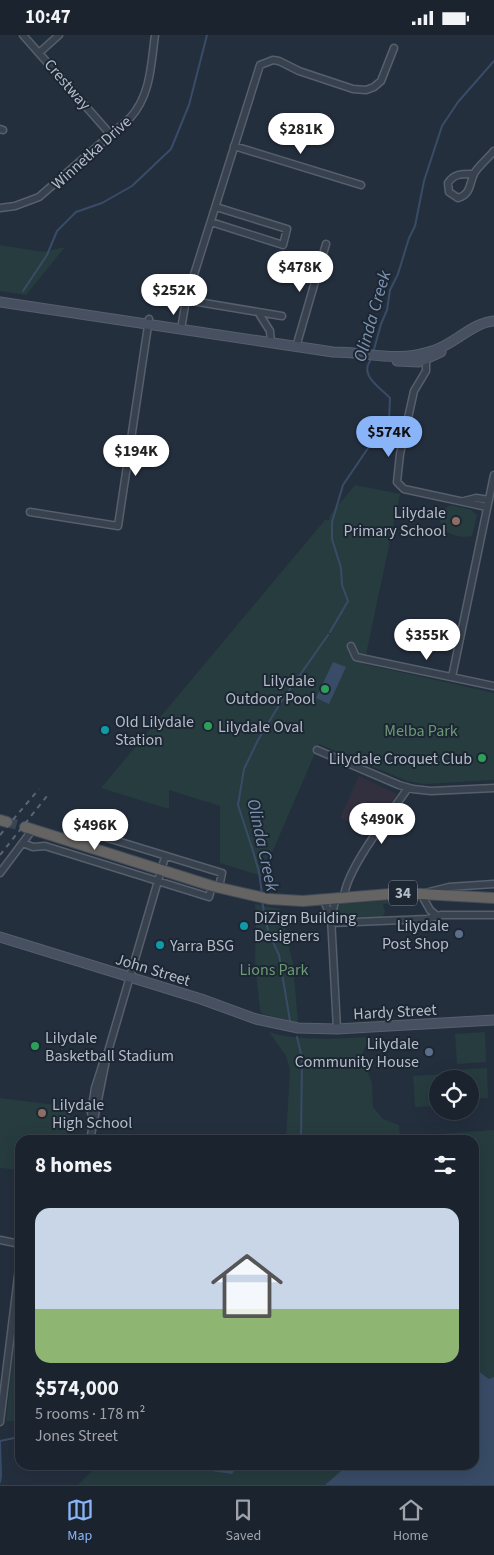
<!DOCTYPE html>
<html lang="en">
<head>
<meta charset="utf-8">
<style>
  body { margin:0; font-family:"Source Sans 3",sans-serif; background:#242b36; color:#f1f3f6; height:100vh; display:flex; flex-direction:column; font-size:19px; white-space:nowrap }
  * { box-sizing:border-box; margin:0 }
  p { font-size:16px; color:#a0a4aa }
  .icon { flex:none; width:28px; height:28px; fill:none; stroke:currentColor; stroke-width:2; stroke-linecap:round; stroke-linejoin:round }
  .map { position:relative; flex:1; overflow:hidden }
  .drawer { position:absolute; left:15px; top:1100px; width:464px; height:335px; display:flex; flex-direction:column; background:#1b232e; border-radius:15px; box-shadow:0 5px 20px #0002,0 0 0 1px #39404a }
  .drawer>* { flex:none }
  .buttons { position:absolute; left:429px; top:1035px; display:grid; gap:10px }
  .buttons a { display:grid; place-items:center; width:50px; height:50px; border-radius:50%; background:#1b232e; box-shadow:0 5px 20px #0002,0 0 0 1px #39404a; font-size:25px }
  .price { position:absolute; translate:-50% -42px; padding:0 11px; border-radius:18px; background:#fff; color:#222; font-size:16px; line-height:32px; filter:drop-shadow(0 1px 2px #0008) }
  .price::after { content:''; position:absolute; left:50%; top:30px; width:15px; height:11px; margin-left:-8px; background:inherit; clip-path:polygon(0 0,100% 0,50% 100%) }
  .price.on { background:#8ab4f8; color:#111 }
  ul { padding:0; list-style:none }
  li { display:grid; align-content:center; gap:10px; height:265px; padding:0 20px }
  li span { display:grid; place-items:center; height:155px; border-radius:15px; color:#555 }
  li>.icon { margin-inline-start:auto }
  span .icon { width:90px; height:90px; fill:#fffc; stroke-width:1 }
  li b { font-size:21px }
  h2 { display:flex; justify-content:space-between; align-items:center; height:60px; padding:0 20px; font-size:21px }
  .status { display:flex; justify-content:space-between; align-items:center; height:35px; padding:0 25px; background:#1b232e; direction:ltr }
  .status svg { height:14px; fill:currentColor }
  .dock { display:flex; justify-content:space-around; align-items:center; height:70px; border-top:1px solid #39404a; background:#1b232e; font-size:14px; color:#a0a4aa }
  .dock a { display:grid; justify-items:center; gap:2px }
  .dock .on { color:#8ab4f8 }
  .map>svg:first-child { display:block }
  .medical { fill:#32303f }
  .green { fill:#263c3f }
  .water { fill:#394c67 }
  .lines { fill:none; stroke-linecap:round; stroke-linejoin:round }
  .stream { stroke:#394c67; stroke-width:2 }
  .trunk-tunnel { stroke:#3a4453; stroke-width:10; stroke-dasharray:10 5; stroke-linecap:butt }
  .minor-casing { stroke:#565f6c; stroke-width:9 }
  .secondary-casing { stroke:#565f6c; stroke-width:11 }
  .trunk-casing { stroke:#434c59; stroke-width:12 }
  .minor { stroke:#38414e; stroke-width:6 }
  .secondary { stroke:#465061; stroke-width:9 }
  .trunk { stroke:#656462; stroke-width:10 }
  .rail { stroke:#5a6575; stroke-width:2; stroke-dasharray:5 5; stroke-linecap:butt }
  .education-dot { fill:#8d6e63; stroke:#1d2633; stroke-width:2 }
  .leisure-dot { fill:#2e9e5b; stroke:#1d2633; stroke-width:2 }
  .culture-dot { fill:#0f9aa8; stroke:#1d2633; stroke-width:2 }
  .service-dot { fill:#5c6f8a; stroke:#1d2633; stroke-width:2 }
  .labels { text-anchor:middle; stroke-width:4; stroke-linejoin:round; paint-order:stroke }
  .shield { fill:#1d2633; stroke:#878f9c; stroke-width:1 }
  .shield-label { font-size:15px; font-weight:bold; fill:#b4bcc9 }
  .street-label { font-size:16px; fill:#b4bcc9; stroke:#1d2633 }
  .poi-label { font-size:16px; fill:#b4bcc9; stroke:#1d2633; text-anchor:start }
  .park-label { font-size:16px; fill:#6b9a76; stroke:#1d2633 }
  .water-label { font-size:18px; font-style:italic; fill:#7c92b1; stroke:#1d2633 }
</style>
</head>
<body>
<div class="status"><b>10:47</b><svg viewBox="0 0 49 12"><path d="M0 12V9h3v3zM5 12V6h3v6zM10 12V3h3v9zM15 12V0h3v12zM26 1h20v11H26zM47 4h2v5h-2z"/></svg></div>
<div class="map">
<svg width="494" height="1450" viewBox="0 0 494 1450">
  <rect width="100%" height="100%" fill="#242f3e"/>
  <path class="medical" d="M 359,741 L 397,759 L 372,797 L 340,783 Z"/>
  <path class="green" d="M 0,210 L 43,217 L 65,212 L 26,260 L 0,256 Z
    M 355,450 L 400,459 L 364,629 L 494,658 L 494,745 L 424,749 L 407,746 L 319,709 L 262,841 L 220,828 L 220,771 L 169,755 L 169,774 L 101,753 L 325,485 L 329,485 L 330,480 Z
    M 451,470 L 471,475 L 477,480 L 472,501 C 455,505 434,495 441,475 Z
    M 395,865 L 396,868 L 383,869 L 385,877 L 382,883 L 340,885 C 336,881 336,872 341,869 Z
    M 255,869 L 280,874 L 293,929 L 298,988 L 263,979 L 260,975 L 255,929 L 256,887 Z
    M 269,997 C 301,1007 339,1003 373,1002 L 372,1007 L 364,1013 L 363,1019 L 366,1026 L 363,1029 L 367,1035 L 372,1048 L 373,1072 L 383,1084 L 399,1090 L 400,1102 L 494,1095 L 494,1450 L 78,1450 L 98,1430 L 474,1430 L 474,1105 L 286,1105 L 290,1035 L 286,1021 Z
    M 485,997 L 486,1027 L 457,1029 L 455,999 Z
    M 487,1033 L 488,1063 L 470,1064 L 470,1044 L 457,1044 L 457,1035 Z
    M 445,1039 L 445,1044 L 438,1044 L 437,1071 L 415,1072 L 413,1041 Z
    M 0,1063 L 71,1072 L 67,1105 L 20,1105 L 20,1135 L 0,1133 Z
    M 17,1282 L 20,1283 L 20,1386 L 6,1386 Z"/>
  <path class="water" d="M 333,627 L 346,632 L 329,669 L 316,663 Z
    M 474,1333 L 489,1344 L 494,1342 L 494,1450 L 325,1450 L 348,1430 L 474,1430 Z
    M 171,1430 L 239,1430 L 232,1439 Z"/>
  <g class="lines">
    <path class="stream" d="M 23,256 L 47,220 L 57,196 L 76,177 L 102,168 L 132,151 L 171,114 L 189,70 L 207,0
      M 373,318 L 381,289 L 387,275 L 390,255 L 398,239 L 409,203 L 415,191 L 424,146 L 442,91 L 458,67 L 494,26
      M 330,597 L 348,566 L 342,550 L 341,533 L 332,504 L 332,487 L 343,450 L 381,394 L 389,386 L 390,363 C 383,355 363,343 368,330 C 369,327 371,325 372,322
      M 262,859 L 259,837 L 253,816 L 238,770 L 244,734 L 258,705 L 281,667 L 328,600
      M 262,866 L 268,896 L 279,920 L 290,986
      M 297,1002 L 302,1023 L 301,1105
      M 0,1406 L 14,1403 L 20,1403
      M 0,1407 L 1,1440 L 0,1447"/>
    <path class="trunk-tunnel" d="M 7,787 L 25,792"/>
    <g class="minor-casing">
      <path id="minor" d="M 23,0 L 111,100
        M 40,17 L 59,0
        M 0,94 L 3,95
        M 234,111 L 361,150
        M 474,139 C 463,139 454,138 448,148 L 449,157 L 458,163 C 472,159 469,147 475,137 C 480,130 488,123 494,116
        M 0,173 L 15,171 L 39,162 L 130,83 C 151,60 151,29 155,0
        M 211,187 L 283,210 L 287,194 L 216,172
        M 154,262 L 186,265 L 282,281
        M 258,277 L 270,296 L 271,308
        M 181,294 L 186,265 L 260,30 L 273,25 L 279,26 L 299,36 L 353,54 L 366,55 L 374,52 L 381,46 L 394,13
        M 296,312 L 326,209
        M 426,325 L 426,336 L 414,356 L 400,419 L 397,447 L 404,454 L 487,472
        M 464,466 L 476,463 L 489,465
        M 30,477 L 118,491 L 149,284
        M 351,611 L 356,622 L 494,651
        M 452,642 L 494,440
        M 317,715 L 399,750 L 413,754 L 431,756 L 494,753
        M 62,804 L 75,793 L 222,838 L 219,852
        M 23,808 L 33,812 L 45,811 L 209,862 L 212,851
        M 0,838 L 33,794
        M 344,862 C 346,834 391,778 408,753
        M 323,864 L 331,882 L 337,994
        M 437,881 L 430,875 L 421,859 L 449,852 L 494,849
        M 331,882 L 336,863
        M 332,888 L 427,884 L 441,880 L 494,880
        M 91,1078 L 95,1053 L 103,1028
        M 90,1105 L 107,1020 L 165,822
        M 0,1205 L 20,1209
        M 0,1387 L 20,1225"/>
    </g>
    <g class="secondary-casing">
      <path id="secondary" d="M 0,267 L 333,317 C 369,317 395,328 432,316 C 454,310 471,288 494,286
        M 397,326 L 419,327 L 441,317
        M 0,902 L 201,964 L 256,984 L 298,993 L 337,994 L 494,985"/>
    </g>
    <g class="trunk-casing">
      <path id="trunk" d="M 0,785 L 7,787
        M 25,792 L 212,851 L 269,864 L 303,866 L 403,858 L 494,863"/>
    </g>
    <use href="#minor" class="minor"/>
    <use href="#secondary" class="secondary"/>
    <use href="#trunk" class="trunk"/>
    <path class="rail" d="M 0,800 L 39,754
      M 0,820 L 47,761"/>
  </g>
  <g class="education-dot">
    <circle cx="456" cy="486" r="5"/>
    <circle cx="42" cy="1078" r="5"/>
  </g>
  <g class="leisure-dot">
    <circle cx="325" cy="654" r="5"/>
    <circle cx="208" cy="691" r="5"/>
    <circle cx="482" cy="723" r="5"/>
    <circle cx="35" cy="1011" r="5"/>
  </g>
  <g class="culture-dot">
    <circle cx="105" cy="695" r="5"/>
    <circle cx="244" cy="891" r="5"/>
    <circle cx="160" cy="910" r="5"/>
  </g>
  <g class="service-dot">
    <circle cx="459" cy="899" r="5"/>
    <circle cx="429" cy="1017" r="5"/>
  </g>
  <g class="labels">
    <rect class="shield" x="389" y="845.5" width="28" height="25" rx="4"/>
    <g class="shield-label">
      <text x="403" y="863">34</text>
    </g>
    <g class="street-label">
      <text transform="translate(68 49) rotate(49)" y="6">Crestway</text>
      <text transform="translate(91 117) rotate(-42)" y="6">Winnetka Drive</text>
      <text transform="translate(153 934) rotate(17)" y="6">John Street</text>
      <text transform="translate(395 976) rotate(-3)" y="6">Hardy Street</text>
    </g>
    <g class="poi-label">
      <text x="446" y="483" text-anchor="end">Lilydale<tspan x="446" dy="18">Primary School</tspan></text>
      <text x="315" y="651" text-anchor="end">Lilydale<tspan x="315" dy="18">Outdoor Pool</tspan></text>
      <text x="115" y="692">Old Lilydale<tspan x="115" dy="18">Station</tspan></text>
      <text x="218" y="697">Lilydale Oval</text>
      <text x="472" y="729" text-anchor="end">Lilydale Croquet Club</text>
      <text x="254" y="888">DiZign Building<tspan x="254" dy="18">Designers</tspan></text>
      <text x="449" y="896" text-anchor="end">Lilydale<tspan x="449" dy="18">Post Shop</tspan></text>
      <text x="170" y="916">Yarra BSG</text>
      <text x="45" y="1008">Lilydale<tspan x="45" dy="18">Basketball Stadium</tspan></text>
      <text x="419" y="1014" text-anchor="end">Lilydale<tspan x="419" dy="18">Community House</tspan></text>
      <text x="52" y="1075">Lilydale<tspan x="52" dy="18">High School</tspan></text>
    </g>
    <g class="park-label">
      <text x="421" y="701">Melba Park</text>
      <text x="274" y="940">Lions Park</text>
    </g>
    <g class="water-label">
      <text transform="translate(372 281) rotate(-74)" y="6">Olinda Creek</text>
      <text transform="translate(263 810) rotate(78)" y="6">Olinda Creek</text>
    </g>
  </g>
</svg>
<div class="buttons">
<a><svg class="icon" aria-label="locate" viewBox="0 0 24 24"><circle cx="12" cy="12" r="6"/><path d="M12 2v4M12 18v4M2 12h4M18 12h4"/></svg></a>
</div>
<b class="price" style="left:301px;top:120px">$281K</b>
<b class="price" style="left:300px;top:258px">$478K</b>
<b class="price" style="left:174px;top:281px">$252K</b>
<b class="price on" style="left:389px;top:423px">$574K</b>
<b class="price" style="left:136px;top:442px">$194K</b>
<b class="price" style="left:427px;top:626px">$355K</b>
<b class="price" style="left:382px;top:810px">$490K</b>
<b class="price" style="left:95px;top:816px">$496K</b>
<section class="drawer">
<h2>8 homes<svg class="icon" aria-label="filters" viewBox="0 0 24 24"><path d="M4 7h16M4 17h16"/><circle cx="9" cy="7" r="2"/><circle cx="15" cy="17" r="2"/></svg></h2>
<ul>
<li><span style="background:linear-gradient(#c9d6e8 65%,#8fb573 0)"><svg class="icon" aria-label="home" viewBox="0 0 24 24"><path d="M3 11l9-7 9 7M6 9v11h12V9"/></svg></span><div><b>$574,000</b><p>5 rooms · 178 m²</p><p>Jones Street</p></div></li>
</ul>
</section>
</div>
<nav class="dock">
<a class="on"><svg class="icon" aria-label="map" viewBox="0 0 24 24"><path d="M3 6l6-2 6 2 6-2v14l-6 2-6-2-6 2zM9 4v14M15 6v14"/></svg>Map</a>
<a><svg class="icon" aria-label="saved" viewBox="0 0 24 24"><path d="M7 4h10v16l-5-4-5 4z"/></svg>Saved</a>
<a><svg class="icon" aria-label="home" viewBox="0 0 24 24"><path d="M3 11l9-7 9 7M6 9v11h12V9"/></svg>Home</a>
</nav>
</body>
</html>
